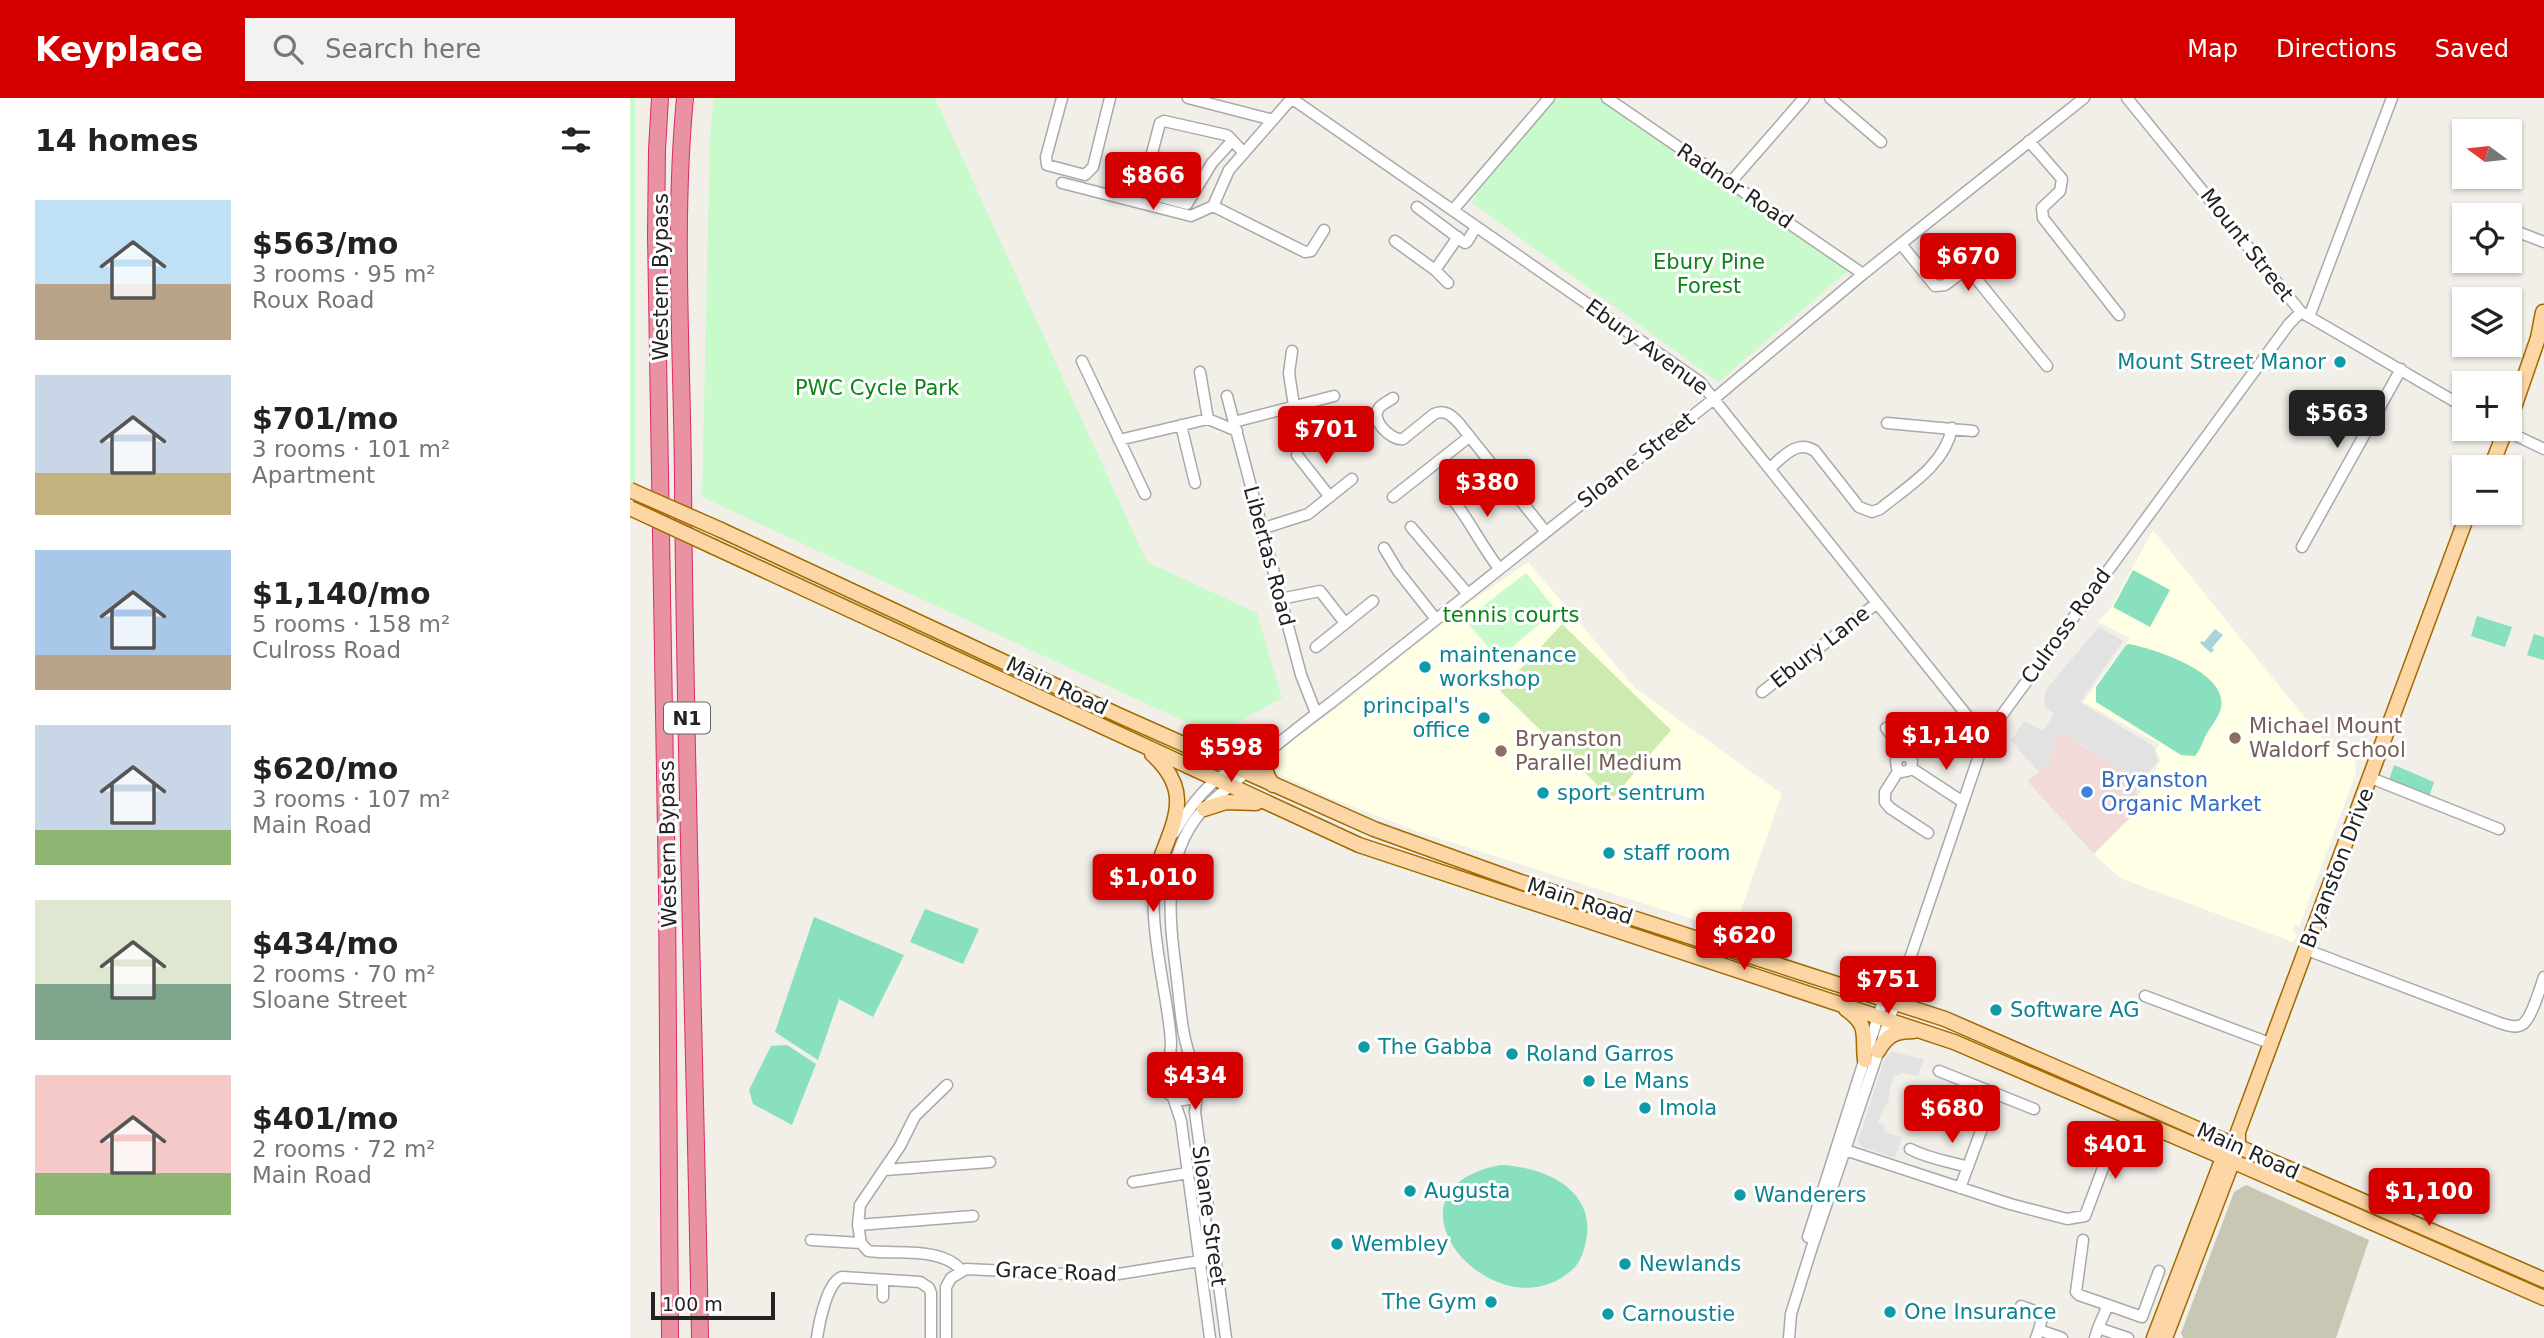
<!DOCTYPE html>
<html lang="en">
<head>
<meta charset="utf-8">
<style>
  body { margin:0; font-family:"DejaVu Sans",sans-serif; background:#f2f2f2; color:#222; height:100vh; display:flex; flex-direction:column; font-size:26px; white-space:nowrap }
  * { box-sizing:border-box; margin:0 }
  p { font-size:23px; color:#767676 }
  .icon { flex:none; width:38px; height:38px; fill:none; stroke:currentColor; stroke-width:2; stroke-linecap:round; stroke-linejoin:round }
  .map { position:relative; flex:1; overflow:hidden }
  .side { display:flex; flex-direction:column; background:#fff; width:630px }
  .side>* { flex:none }
  .needle { width:46px; rotate:285deg }
  .tools { position:absolute; left:1822px; top:21px; display:grid; gap:14px }
  .tools a { display:grid; place-items:center; width:70px; height:70px; border-radius:0px; background:#fff; box-shadow:0 2px 5px #0004; font-size:35px }
  .scale { position:absolute; left:21px; bottom:18px; width:124px; box-sizing:border-box; padding-left:7px; border:4px solid #222; border-top:0; font-size:19px; line-height:24px; white-space:nowrap; color:#222; -webkit-text-stroke:5px #fff; paint-order:stroke }
  .price { position:absolute; translate:-50% -60px; padding:0 16px; border-radius:7px; background:#d40000; color:#fff; font-size:23px; line-height:46px; filter:drop-shadow(0 2px 4px #0008) }
  .price::after { content:''; position:absolute; left:50%; top:42px; width:21px; height:16px; margin-left:-10px; background:inherit; clip-path:polygon(0 0,100% 0,50% 100%) }
  .price.current { background:#222; color:#fff }
  ul { padding:0; list-style:none }
  li { display:flex; align-items:center; gap:21px; height:175px; padding:0 35px }
  li span { display:grid; place-items:center; flex:none; width:196px; height:140px; border-radius:0px; color:#555 }
  li>.icon { margin-inline-start:auto }
  span .icon { width:84px; height:84px; fill:#fffc; stroke-width:1 }
  li b { font-size:30px }
  h2 { display:flex; justify-content:space-between; align-items:center; height:84px; padding:0 35px; font-size:30px }
  header { display:flex; align-items:center; gap:42px; box-sizing:border-box; height:98px; padding:0 35px; background:#d40000; color:#fff }
  header strong { font-size:33px }
  nav { display:flex; gap:38px; margin-inline-start:auto; font-size:24px }
  .search { width:490px; height:63px; background:#f2f2f2; display:flex; align-items:center; gap:18px; box-sizing:border-box; padding:0 24px; border-radius:0px; color:#767676; font-size:26px }
  main { display:flex; flex:1; min-height:0 }
  .map>svg:first-child { display:block }
  .commercial { fill:#f2dad9 }
  .education { fill:#ffffe5 }
  .construction { fill:#c7c7b4 }
  .grass { fill:#cdebb0 }
  .park { fill:#c8facc }
  .pitch { fill:#88e0be }
  .parking { fill:#e2e2e2 }
  .water { fill:#aad3df }
  .lines { fill:none; stroke-linecap:round; stroke-linejoin:round }
  .minor-casing { stroke:#a9a9a9; stroke-width:13 }
  .major-casing { stroke:#a06b00; stroke-width:17 }
  .highway-casing { stroke:#dc2a67; stroke-width:18 }
  .minor { stroke:#fff; stroke-width:10 }
  .major { stroke:#fcd6a4; stroke-width:14 }
  .highway { stroke:#e892a2; stroke-width:16 }
  .major-bridge-casing { stroke:#a06b00; stroke-width:17; stroke-linecap:butt }
  .major-bridge { stroke:#fcd6a4; stroke-width:14 }
  .culture-dot { fill:#0f9aa8; stroke:#fff; stroke-width:2.5 }
  .education-dot { fill:#8d6e63; stroke:#fff; stroke-width:2.5 }
  .shop-dot { fill:#3f7fe0; stroke:#fff; stroke-width:2.5 }
  .labels { text-anchor:middle; stroke-width:6; stroke-linejoin:round; paint-order:stroke }
  .shield { fill:#fff; stroke:#646464; stroke-width:2 }
  .shield-label { font-size:19px; font-weight:bold; fill:#222 }
  .street-label { font-size:21px; fill:#222; stroke:#fff }
  .park-label { font-size:21px; fill:#0c8416; stroke:#fff }
  .culture-label { font-size:21px; fill:#0d838f; stroke:#fff; text-anchor:start }
  .education-label { font-size:21px; fill:#785e54; stroke:#fff; text-anchor:start }
  .shop-label { font-size:21px; fill:#366cbe; stroke:#fff; text-anchor:start }
</style>
</head>
<body>
<header>
<strong>Keyplace</strong>
<div class="search"><svg class="icon" aria-label="search" viewBox="0 0 24 24"><circle cx="10" cy="10" r="6"/><path d="M15 15l6 6"/></svg>Search here</div>
<nav><a>Map</a><a>Directions</a><a>Saved</a></nav>
</header>
<main>
<section class="side">
<h2>14 homes<svg class="icon" aria-label="filters" viewBox="0 0 24 24"><path d="M4 7h16M4 17h16"/><circle cx="9" cy="7" r="2"/><circle cx="15" cy="17" r="2"/></svg></h2>
<ul>
<li><span style="background:linear-gradient(#bfe0f5 60%,#b9a48a 0)"><svg class="icon" aria-label="home" viewBox="0 0 24 24"><path d="M3 11l9-7 9 7M6 9v11h12V9"/></svg></span><div><b>$563/mo</b><p>3 rooms · 95 m²</p><p>Roux Road</p></div></li>
<li><span style="background:linear-gradient(#c9d6e8 70%,#c2b280 0)"><svg class="icon" aria-label="home" viewBox="0 0 24 24"><path d="M3 11l9-7 9 7M6 9v11h12V9"/></svg></span><div><b>$701/mo</b><p>3 rooms · 101 m²</p><p>Apartment</p></div></li>
<li><span style="background:linear-gradient(#a9c7e8 75%,#b9a48a 0)"><svg class="icon" aria-label="home" viewBox="0 0 24 24"><path d="M3 11l9-7 9 7M6 9v11h12V9"/></svg></span><div><b>$1,140/mo</b><p>5 rooms · 158 m²</p><p>Culross Road</p></div></li>
<li><span style="background:linear-gradient(#c9d6e8 75%,#8fb573 0)"><svg class="icon" aria-label="home" viewBox="0 0 24 24"><path d="M3 11l9-7 9 7M6 9v11h12V9"/></svg></span><div><b>$620/mo</b><p>3 rooms · 107 m²</p><p>Main Road</p></div></li>
<li><span style="background:linear-gradient(#dfe7d0 60%,#7fa58c 0)"><svg class="icon" aria-label="home" viewBox="0 0 24 24"><path d="M3 11l9-7 9 7M6 9v11h12V9"/></svg></span><div><b>$434/mo</b><p>2 rooms · 70 m²</p><p>Sloane Street</p></div></li>
<li><span style="background:linear-gradient(#f6c9c9 70%,#8fb573 0)"><svg class="icon" aria-label="home" viewBox="0 0 24 24"><path d="M3 11l9-7 9 7M6 9v11h12V9"/></svg></span><div><b>$401/mo</b><p>2 rooms · 72 m²</p><p>Main Road</p></div></li>
</ul>
</section>
<div class="map">
<svg width="1914" height="1240" viewBox="0 0 1914 1240">
  <rect width="100%" height="100%" fill="#f2efe9"/>
  <path class="commercial" d="M 1427,636 L 1443,638 L 1445,644 L 1491,670 L 1506,690 L 1508,698 L 1503,717 L 1464,756 L 1397,683 L 1419,667 Z"/>
  <path class="education" d="M 1523,432 L 1697,647 L 1724,656 L 1726,675 L 1669,829 L 1665,827 L 1662,833 L 1667,836 L 1663,844 L 1490,780 L 1464,756 L 1503,717 L 1508,698 L 1522,679 L 1530,662 L 1526,652 L 1530,646 L 1453,604 L 1500,540 L 1468,524 L 1480,511 Z
    M 898,464 L 1005,590 L 1152,696 L 1103,834 L 792,735 L 698,699 L 647,675 L 640,668 L 641,661 L 657,647 L 716,603 L 836,507 Z"/>
  <path class="construction" d="M 1616,1087 L 1739,1142 L 1706,1240 L 1553,1240 L 1551,1235 L 1604,1094 Z"/>
  <path class="grass" d="M 932,526 L 1041,632 L 982,701 L 870,593 Z"/>
  <path class="park" d="M 0,0 L 5,0 L 5,387 L 0,384 Z
    M 84,0 L 305,0 L 517,464 L 627,515 L 652,600 L 584,637 L 72,399 L 80,37 Z
    M 927,0 L 978,0 L 1219,172 L 1088,284 L 842,105 L 850,89 Z
    M 896,475 L 926,512 L 868,561 L 835,522 Z"/>
  <path class="pitch" d="M 1503,472 L 1540,492 L 1520,529 L 1483,509 Z
    M 1847,518 L 1882,529 L 1875,549 L 1841,538 Z
    M 1904,536 L 1914,539 L 1914,562 L 1897,557 Z
    M 1499,546 C 1524,551 1599,574 1591,610 C 1588,621 1580,629 1575,639 C 1572,646 1570,652 1565,658 L 1551,657 L 1466,604 L 1466,589 L 1496,547 Z
    M 1764,667 L 1804,684 L 1798,702 L 1758,685 Z
    M 295,811 L 349,831 L 333,866 L 280,844 Z
    M 184,819 L 274,857 L 243,919 L 209,901 L 188,962 L 145,934 Z
    M 157,947 L 186,966 L 162,1027 L 123,1006 L 119,992 L 141,948 Z
    M 870,1067 C 912,1068 967,1091 956,1143 C 954,1153 950,1165 942,1172 C 866,1240 738,1093 870,1067 Z"/>
  <path class="parking" d="M 1469,529 L 1493,543 L 1450,604 L 1523,648 L 1528,663 L 1506,690 L 1491,670 L 1445,643 L 1443,638 L 1427,636 L 1419,667 L 1409,674 L 1381,643 L 1394,623 L 1413,633 L 1424,616 L 1415,608 L 1414,599 L 1418,589 Z
    M 1262,954 L 1294,961 L 1288,978 L 1273,975 L 1263,979 L 1259,994 L 1259,1003 L 1252,1013 L 1248,1025 L 1255,1028 L 1254,1034 L 1272,1039 L 1265,1060 L 1232,1049 L 1228,1043 L 1255,960 Z"/>
  <path class="water" d="M 1585,531 L 1593,537 L 1582,550 L 1584,552 L 1581,555 L 1570,545 L 1572,543 L 1574,544 Z"/>
  <g class="lines">
    <g class="minor-casing">
      <path id="minor" d="M 432,0 L 416,59 L 417,67 L 455,77 L 463,69 L 480,0
        M 558,0 L 643,22
        M 661,0 L 1070,284 L 1355,640
        M 977,0 L 1233,176
        M 1200,0 L 1251,44
        M 1497,0 L 1671,214 L 1834,309
        M 602,43 L 582,65 L 557,106 L 515,95 L 513,89 L 530,25 L 534,23 L 596,37 L 598,38 L 614,55
        M 1399,43 L 1432,81 L 1430,93 L 1412,110 L 1413,120 L 1489,217
        M 432,85 L 561,118 L 583,108
        M 1100,85 L 1174,0
        M 583,108 L 599,72 L 662,0
        M 583,108 L 675,154 L 681,153 L 694,132
        M 787,109 L 835,145 L 837,144 L 846,129
        M 823,112 L 919,0
        M 1880,131 L 1914,144
        M 765,143 L 805,172 L 818,185
        M 1271,146 L 1305,188 L 1315,187 L 1334,173 L 1340,173 L 1417,268
        M 805,172 L 828,139
        M 1679,219 L 1762,0
        M 662,253 L 659,275 L 664,308
        M 452,263 L 515,396
        M 570,274 L 578,321
        M 597,298 L 671,577 L 686,615
        M 763,300 C 759,303 752,306 749,310 C 740,322 761,343 773,341 L 804,316 C 814,311 821,317 828,324 L 915,433
        M 604,324 L 704,298
        M 1257,325 L 1343,333
        M 551,327 L 565,385
        M 1872,331 L 1914,351
        M 489,342 L 578,321 L 607,333
        M 667,357 L 700,399
        M 1140,370 C 1153,359 1167,341 1185,353 L 1229,409 L 1242,414 L 1250,411 C 1277,389 1315,367 1322,330
        M 763,399 L 839,339
        M 824,403 C 841,425 851,447 868,469
        M 781,429 L 837,495
        M 631,431 L 678,416 L 722,381
        M 1672,449 L 1771,271
        M 754,450 L 768,473 L 805,520
        M 650,501 L 690,493 L 715,525
        M 686,549 L 743,503
        M 1132,594 L 1247,505
        M 1256,630 L 1271,650 L 1274,658
        M 1277,658 L 1281,653 L 1309,633
        M 1281,670 L 1277,673 L 1271,674 L 1267,670 L 1266,663 L 1271,658 L 1277,658 L 1282,663 L 1281,670 L 1333,704
        M 1269,672 L 1255,694 L 1255,704 L 1260,710 L 1298,735
        M 1741,680 L 1869,731
        M 544,735 C 559,710 581,677 611,669
        M 533,755 C 509,803 538,891 541,944 C 541,953 539,963 538,972
        M 1677,852 L 1870,925 C 1877,927 1886,931 1893,926 C 1902,919 1910,890 1914,879
        M 1515,898 L 1642,946
        M534 983a19 19 0 1 1 38 0a19 19 0 1 1-38 0Z
        M 564,968 C 551,943 550,902 546,873 C 539,818 532,760 571,714 C 584,699 601,689 615,675 C 642,649 671,627 702,604 L 1085,300 L 1233,176 L 1454,0
        M 1309,973 L 1404,1011
        M 317,987 L 285,1018 L 270,1048 L 230,1107 L 228,1127 L 231,1145 L 238,1153 C 267,1157 312,1148 332,1173
        M 567,995 L 565,1014 L 578,1109
        M 543,999 L 551,1023 L 580,1240
        M 1209,1050 L 1380,1106 L 1437,1121 L 1455,1118 L 1485,1038
        M 1280,1051 C 1299,1061 1318,1063 1338,1069
        M 255,1072 L 360,1064
        M 503,1084 L 558,1075
        M 1330,1090 L 1365,995
        M 228,1127 L 343,1118
        M 1178,1139 L 1254,900 L 1271,883
        M 181,1142 L 231,1145
        M 1453,1142 L 1446,1194 L 1449,1197 L 1478,1207 L 1468,1230
        M 584,1149 L 596,1240
        M 253,1182 L 253,1199
        M 1478,1207 L 1512,1219 L 1529,1173
        M 1391,1208 L 1413,1216 L 1409,1232
        M 187,1240 C 189,1225 197,1184 212,1179 L 290,1184 L 299,1190 L 301,1195 L 301,1240
        M 316,1240 L 316,1189 L 321,1180 L 336,1171 L 476,1178 L 576,1162 L 578,1157 L 575,1117 L 577,1104
        M 1159,1240 L 1161,1216 L 1182,1149 L 1355,640 L 1659,226 L 1671,214
        M 1406,1240 L 1409,1232 L 1432,1240
        M 1465,1240 L 1468,1230 L 1498,1240"/>
    </g>
    <g class="major-casing">
      <path id="major" d="M 1880,321 L 1908,240 L 1913,214
        M 1861,369 L 1876,331
        M 91,432 L 488,617 L 744,731 L 891,784 L 1315,921 L 1914,1182
        M 84,449 L 729,747 L 1324,944 L 1602,1063 L 1914,1200
        M 639,652 C 633,666 634,675 643,687
        M 522,656 C 562,692 546,720 530,762
        M 574,711 L 596,704 L 626,705
        M 1216,911 C 1240,928 1232,937 1235,962
        M 1248,953 C 1257,937 1265,933 1284,933
        M 1524,1240 L 1596,1052
        M 1535,1240 L 1608,1049 L 1608,1034 L 1838,415"/>
    </g>
    <g class="highway-casing">
      <path id="highway" d="M 30,0 L 27,52 L 26,137 L 37,793 L 40,1240
        M 55,0 C 43,126 52,254 53,380 C 55,667 65,953 70,1240"/>
    </g>
    <use href="#minor" class="minor"/>
    <use href="#major" class="major"/>
    <use href="#highway" class="highway"/>
    <g class="major-bridge-casing">
      <path id="major-bridge" d="M 0,392 L 91,432
        M 0,410 L 84,449"/>
    </g>
    <use href="#major-bridge" class="major-bridge"/>
  </g>
  <g class="culture-dot">
    <circle cx="1710" cy="264" r="7"/>
    <circle cx="795" cy="569" r="7"/>
    <circle cx="854" cy="620" r="7"/>
    <circle cx="913" cy="695" r="7"/>
    <circle cx="979" cy="755" r="7"/>
    <circle cx="1366" cy="912" r="7"/>
    <circle cx="734" cy="949" r="7"/>
    <circle cx="882" cy="956" r="7"/>
    <circle cx="959" cy="983" r="7"/>
    <circle cx="1015" cy="1010" r="7"/>
    <circle cx="780" cy="1093" r="7"/>
    <circle cx="1110" cy="1097" r="7"/>
    <circle cx="707" cy="1146" r="7"/>
    <circle cx="995" cy="1166" r="7"/>
    <circle cx="861" cy="1204" r="7"/>
    <circle cx="1260" cy="1214" r="7"/>
    <circle cx="978" cy="1216" r="7"/>
  </g>
  <g class="education-dot">
    <circle cx="1605" cy="640" r="7"/>
    <circle cx="871" cy="653" r="7"/>
  </g>
  <circle class="shop-dot" cx="1457" cy="694" r="7"/>
  <g class="labels">
    <rect class="shield" x="34" y="604.5" width="46" height="31" rx="5"/>
    <g class="shield-label">
      <text x="57" y="627">N1</text>
    </g>
    <g class="street-label">
      <text transform="translate(1105 88) rotate(34)" y="7">Radnor Road</text>
      <text transform="translate(1617 147) rotate(52)" y="7">Mount Street</text>
      <text transform="translate(31 179) rotate(-90)" y="7">Western Bypass</text>
      <text transform="translate(1017 249) rotate(36)" y="7">Ebury Avenue</text>
      <text transform="translate(1006 362) rotate(-38)" y="7">Sloane Street</text>
      <text transform="translate(639 458) rotate(75)" y="7">Libertas Road</text>
      <text transform="translate(1436 528) rotate(-54)" y="7">Culross Road</text>
      <text transform="translate(1190 549) rotate(-38)" y="7">Ebury Lane</text>
      <text transform="translate(427 588) rotate(25)" y="7">Main Road</text>
      <text transform="translate(38 746) rotate(-91)" y="7">Western Bypass</text>
      <text transform="translate(1707 770) rotate(-69)" y="7">Bryanston Drive</text>
      <text transform="translate(950 803) rotate(18)" y="7">Main Road</text>
      <text transform="translate(1618 1053) rotate(24)" y="7">Main Road</text>
      <text transform="translate(579 1118) rotate(82)" y="7">Sloane Street</text>
      <text transform="translate(426 1174) rotate(2)" y="7">Grace Road</text>
    </g>
    <g class="park-label">
      <text x="1079" y="171">Ebury Pine<tspan x="1079" dy="24">Forest</tspan></text>
      <text x="247" y="297">PWC Cycle Park</text>
      <text x="881" y="524">tennis courts</text>
    </g>
    <g class="culture-label">
      <text x="1696" y="271" text-anchor="end">Mount Street Manor</text>
      <text x="809" y="564">maintenance<tspan x="809" dy="24">workshop</tspan></text>
      <text x="840" y="615" text-anchor="end">principal's<tspan x="840" dy="24">office</tspan></text>
      <text x="927" y="702">sport sentrum</text>
      <text x="993" y="762">staff room</text>
      <text x="1380" y="919">Software AG</text>
      <text x="748" y="956">The Gabba</text>
      <text x="896" y="963">Roland Garros</text>
      <text x="973" y="990">Le Mans</text>
      <text x="1029" y="1017">Imola</text>
      <text x="794" y="1100">Augusta</text>
      <text x="1124" y="1104">Wanderers</text>
      <text x="721" y="1153">Wembley</text>
      <text x="1009" y="1173">Newlands</text>
      <text x="847" y="1211" text-anchor="end">The Gym</text>
      <text x="1274" y="1221">One Insurance</text>
      <text x="992" y="1223">Carnoustie</text>
    </g>
    <g class="education-label">
      <text x="1619" y="635">Michael Mount<tspan x="1619" dy="24">Waldorf School</tspan></text>
      <text x="885" y="648">Bryanston<tspan x="885" dy="24">Parallel Medium</tspan></text>
    </g>
    <g class="shop-label">
      <text x="1471" y="689">Bryanston<tspan x="1471" dy="24">Organic Market</tspan></text>
    </g>
  </g>
</svg>
<div class="tools">
<a><svg class="needle" viewBox="-14 -14 28 28"><path d="M0-13l5 13h-10z" fill="#e53935"/><path d="M0 13l5-13h-10z" fill="#767676"/></svg></a>
<a><svg class="icon" aria-label="locate" viewBox="0 0 24 24"><circle cx="12" cy="12" r="6"/><path d="M12 2v4M12 18v4M2 12h4M18 12h4"/></svg></a>
<a><svg class="icon" aria-label="layers" viewBox="0 0 24 24"><path d="M12 4l9 5-9 5-9-5zM3 14l9 5 9-5"/></svg></a>
<a>+</a>
<a>−</a>
</div>
<div class="scale">100 m</div>
<b class="price" style="left:523px;top:114px">$866</b>
<b class="price" style="left:1338px;top:195px">$670</b>
<b class="price current" style="left:1707px;top:352px">$563</b>
<b class="price" style="left:696px;top:368px">$701</b>
<b class="price" style="left:857px;top:421px">$380</b>
<b class="price" style="left:1316px;top:674px">$1,140</b>
<b class="price" style="left:601px;top:686px">$598</b>
<b class="price" style="left:523px;top:816px">$1,010</b>
<b class="price" style="left:1114px;top:874px">$620</b>
<b class="price" style="left:1258px;top:918px">$751</b>
<b class="price" style="left:565px;top:1014px">$434</b>
<b class="price" style="left:1322px;top:1047px">$680</b>
<b class="price" style="left:1485px;top:1083px">$401</b>
<b class="price" style="left:1799px;top:1130px">$1,100</b>
</div>
</main>
</body>
</html>
